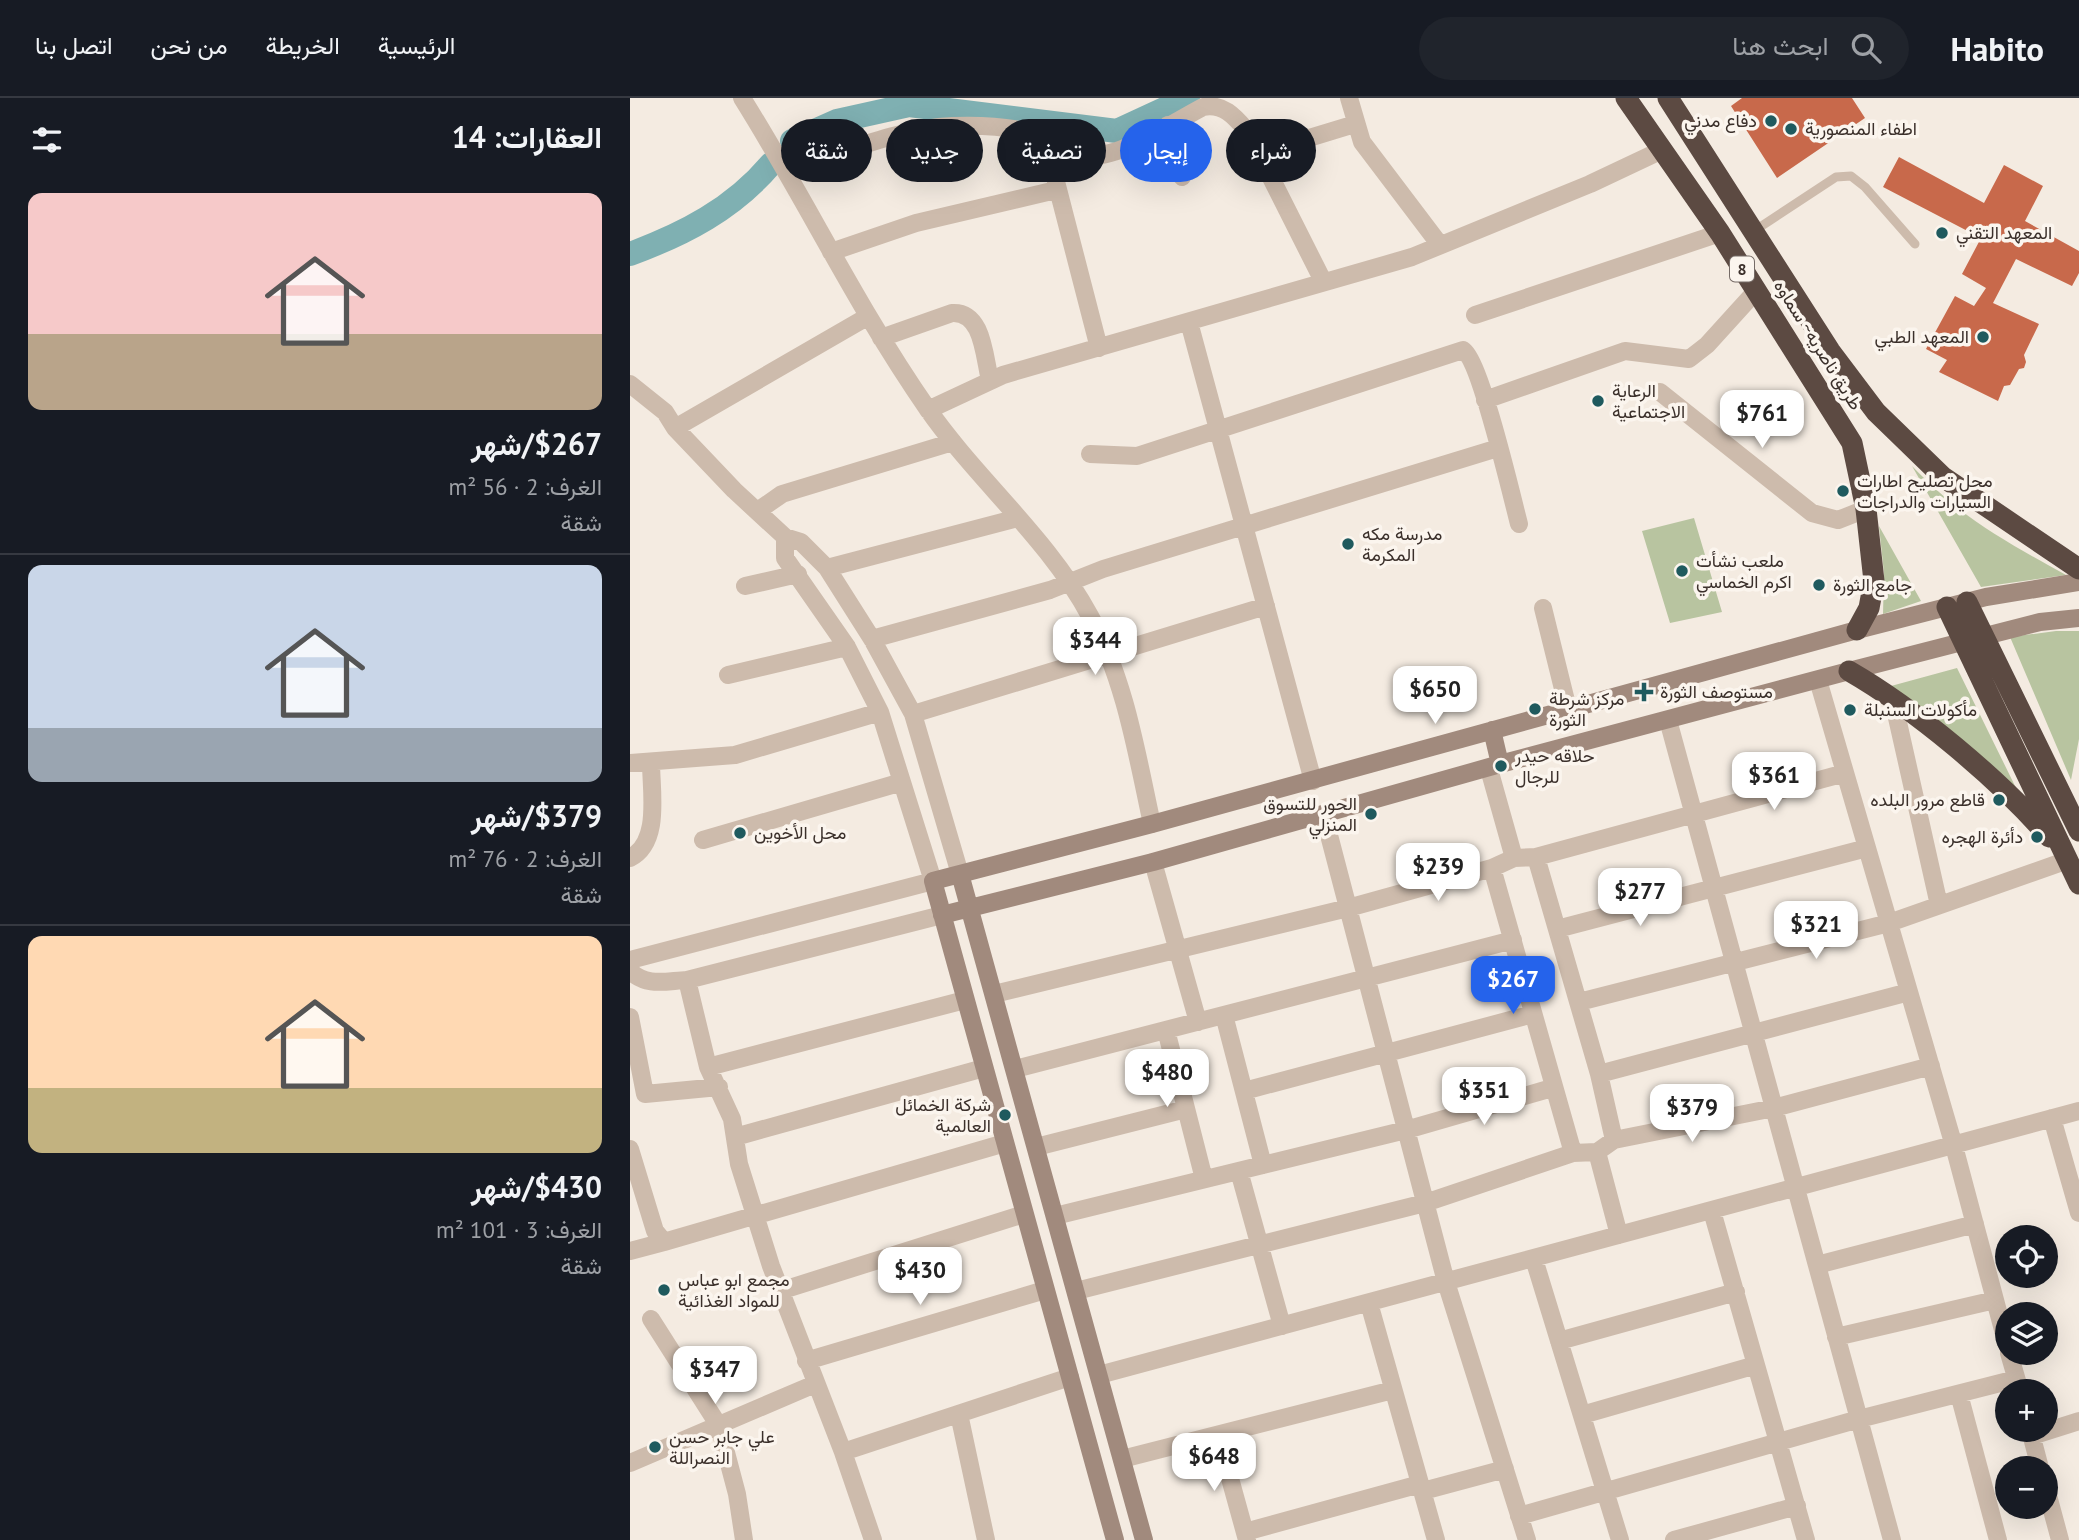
<!DOCTYPE html>
<html lang="ar">
<head>
<meta charset="utf-8">
<style>
  body { margin:0; font-family:"PT Sans",Vazirmatn,sans-serif; background:#20242c; color:#f1f3f6; direction:rtl; height:100vh; display:flex; flex-direction:column; font-size:26px; white-space:nowrap }
  * { box-sizing:border-box; margin:0 }
  p { font-size:23px; color:#9ea1a6 }
  .icon { flex:none; width:38px; height:38px; fill:none; stroke:currentColor; stroke-width:2; stroke-linecap:round; stroke-linejoin:round }
  .map { position:relative; flex:1; overflow:hidden; direction:ltr }
  .panel { display:flex; flex-direction:column; background:#171b24; width:630px }
  .panel>* { flex:none }
  .banner { position:absolute; left:21px; top:21px; width:665px; height:63px; direction:rtl; display:flex; gap:14px }
  .tools { position:absolute; left:1365px; top:1127px; display:grid; gap:14px }
  .tools a { display:grid; place-items:center; width:63px; height:63px; border-radius:50%; background:#171b24; box-shadow:0 7px 28px #0002; font-size:35px }
  .price { position:absolute; translate:-50% -60px; padding:0 16px; border-radius:14px; background:#fff; color:#222; font-size:23px; line-height:46px; filter:drop-shadow(0 2px 4px #0008) }
  .price::after { content:''; position:absolute; left:50%; top:42px; width:21px; height:16px; margin-left:-10px; background:inherit; clip-path:polygon(0 0,100% 0,50% 100%) }
  .price.selected { background:#2563eb; color:#fff }
  ul { padding:0; list-style:none }
  li { display:grid; align-content:center; gap:14px; height:371px; padding:0 28px }
  li+li { border-top:2px solid #363941 }
  li span { display:grid; place-items:center; height:217px; border-radius:14px; color:#555 }
  li>.icon { margin-inline-start:auto }
  span .icon { width:126px; height:126px; fill:#fffc; stroke-width:1 }
  li b { font-size:30px }
  h2 { display:flex; justify-content:space-between; align-items:center; height:84px; padding:0 28px; font-size:30px }
  .tag { padding:0 24px; border-radius:32px; background:#171b24; box-shadow:0 7px 28px #0002; font-size:24px; line-height:63px }
  .tag.selected { background:#2563eb; color:#fff }
  header { display:flex; align-items:center; gap:42px; box-sizing:border-box; height:98px; padding:0 35px; background:#171b24; border-bottom:2px solid #363941 }
  header strong { font-size:33px }
  nav { display:flex; gap:38px; margin-inline-start:auto; font-size:24px }
  .search { width:490px; height:63px; background:#20242c; display:flex; align-items:center; gap:18px; box-sizing:border-box; padding:0 24px; border-radius:38px; color:#9ea1a6; font-size:26px }
  main { display:flex; flex:1; min-height:0 }
  .map>svg:first-child { display:block }
  .park { fill:#b8c4a0 }
  .lines { fill:none; stroke-linecap:round; stroke-linejoin:round }
  .river { stroke:#7fb0b2; stroke-width:24 }
  .building { fill:#c8694b }
  .lane { stroke:#cdbbac; stroke-width:9 }
  .street { stroke:#cdbbac; stroke-width:18 }
  .secondary { stroke:#a18a7d; stroke-width:18 }
  .highway { stroke:#5c4a42; stroke-width:21 }
  .poi-dot { fill:#1f5a5e; stroke:#fbf5ee; stroke-width:2.5 }
  .labels { text-anchor:middle; stroke-width:7; stroke-linejoin:round; paint-order:stroke }
  .shield { fill:#fbf5ee; stroke:#756b66; stroke-width:2 }
  .shield-label { font-size:16px; font-weight:bold; fill:#3b302b }
  .poi-label { font-size:18px; fill:#3b302b; stroke:#fbf5ee; text-anchor:start }
  .street-label { font-size:18px; fill:#3b302b; stroke:#fbf5ee }
</style>
</head>
<body>
<header>
<strong>Habito</strong>
<div class="search"><svg class="icon" aria-label="search" viewBox="0 0 24 24"><circle cx="10" cy="10" r="6"/><path d="M15 15l6 6"/></svg>ابحث هنا</div>
<nav><a>الرئيسية</a><a>الخريطة</a><a>من نحن</a><a>اتصل بنا</a></nav>
</header>
<main>
<div class="map">
<svg width="1449" height="1442" viewBox="0 0 1449 1442">
  <rect width="100%" height="100%" fill="#f4ebe1"/>
  <path class="park" d="M 1282,368 C 1333,421 1373,442 1436,477 L 1351,489 Z
    M 1064,420 L 1092,514 L 1040,525 L 1012,433 Z
    M 1249,428 L 1291,503 L 1253,516 L 1254,475 Z
    M 1426,533 L 1449,533 L 1449,641 L 1441,682 L 1380,539 Z
    M 1327,570 L 1387,692 L 1261,588 Z"/>
  <g class="lines">
    <path class="river" d="M 162,43 L 207,23 L 279,7 L 487,33 L 558,0
      M 0,156 C 54,136 103,111 141,66"/>
  </g>
  <path class="building" d="M 1112,0 L 1222,0 L 1235,20 L 1147,80 L 1101,8 Z
    M 1269,59 L 1354,105 L 1374,67 L 1413,88 L 1395,123 L 1449,153 L 1449,175 L 1442,188 L 1386,161 L 1363,205 L 1409,226 L 1394,257 L 1396,264 L 1394,270 L 1389,271 L 1380,287 L 1374,288 L 1368,303 L 1309,274 L 1317,262 L 1296,251 L 1325,198 L 1344,208 L 1356,190 L 1332,176 L 1351,140 L 1253,89 Z"/>
  <g class="lines">
    <path class="lane" d="M 1124,133 L 1206,79 L 1221,78 L 1235,89 L 1285,146"/>
    <path class="street" d="M 112,0 C 176,102 228,211 297,310 C 347,382 418,440 460,518 C 495,581 507,657 522,726
      M 719,0 L 732,44 L 810,147
      M 538,27 L 552,79
      M 415,41 L 469,250
      M 630,55 L 725,26
      M 157,72 C 207,57 270,30 322,28 C 348,27 377,28 402,35 C 423,41 438,57 461,58 C 494,58 544,24 573,9 C 594,5 605,19 618,34 L 693,183
      M 201,154 L 286,125 L 426,92
      M 845,217 L 1090,135
      M 559,224 L 683,683
      M 251,240 L 322,215 C 353,213 354,258 360,282
      M 0,286 L 35,314 L 45,330 L 104,392 L 155,439 L 171,444 L 197,470 L 242,541 L 283,616 L 330,776
      M 1030,294 L 1182,415 L 1208,422 L 1236,411
      M 855,302 L 995,253 L 1059,261 L 1077,247 L 1126,193
      M 298,312 L 373,277 L 782,159 L 960,86 L 1032,52
      M 45,330 L 237,219
      M 460,356 L 507,358 L 833,252 C 850,262 882,399 889,426
      M 129,412 L 152,396 L 323,344
      M 197,470 L 388,420
      M 115,488 L 168,476
      M 913,510 L 938,611
      M 242,541 L 420,492 L 473,471 L 868,350
      M 98,577 L 217,549
      M 1188,582 L 1324,1048 L 1377,1247
      M 1263,602 L 1309,807
      M 283,616 L 636,508
      M 1038,622 L 1262,1442
      M 0,665 L 105,657 L 250,614
      M 859,671 L 884,760
      M 694,718 L 816,1184 L 897,1442
      M 73,742 L 272,684
      M 906,759 L 969,976 L 984,1042
      M 0,760 C 31,744 21,694 21,664
      M 523,764 L 568,924
      M 862,770 L 943,1055
      M 927,831 L 1237,750
      M 0,862 L 303,783 L 250,614 L 217,549 L 155,460 L 155,439
      M 0,873 C 17,889 35,883 57,882 L 312,817
      M 57,882 L 78,969 L 102,1021 L 109,1066 L 141,1168 L 213,1354 L 243,1442
      M 364,896 L 718,810 L 862,770 L 884,760 L 906,759 L 1215,675
      M 949,904 L 1259,825 L 1438,762
      M 594,917 L 633,1067
      M 0,919 L 15,996 L 89,989
      M 536,932 L 574,1081
      M 78,969 L 335,902
      M 385,971 L 883,842
      M 969,976 L 1279,894
      M 614,993 L 903,916
      M 1422,1020 L 1449,1115
      M 105,1039 L 354,970
      M 406,1049 L 556,1011
      M 0,1051 L 25,1133 L 34,1144 L 375,1045
      M 967,1054 L 989,1137
      M 609,1073 L 652,1228
      M 1082,1113 L 1176,1442
      M 425,1118 L 776,1032 L 922,990
      M 0,1153 L 34,1144
      M 904,1161 L 990,1442
      M 1187,1167 L 1345,1126
      M 150,1193 L 394,1116
      M 446,1193 L 795,1105 L 943,1055 L 967,1054 L 984,1042 L 1144,1010 L 1301,968
      M 739,1205 L 806,1442
      M 21,1221 L 89,1328 L 107,1396 L 114,1442
      M 1206,1239 L 1365,1202
      M 929,1243 L 1106,1194
      M 1379,1255 L 1390,1293
      M 176,1263 L 415,1192
      M 469,1277 L 1449,1013
      M 1329,1296 L 1368,1442
      M 329,1316 L 356,1442
      M 952,1317 L 1126,1267
      M 1400,1332 L 1410,1370
      M 588,1337 L 617,1442
      M 1402,1338 L 1449,1323
      M 213,1354 L 440,1279
      M 492,1361 L 763,1292
      M 0,1365 L 185,1286
      M 1416,1390 L 1430,1442
      M 793,1393 L 875,1371
      M 889,1418 L 1229,1321 L 1386,1281
      M 615,1434 L 790,1386
      M 1044,1442 L 1167,1408"/>
    <path class="secondary" d="M 862,632 L 870,666
      M 330,776 L 514,1442
      M 312,817 L 523,764 L 870,666 L 1219,573 L 1410,524 L 1449,520
      M 485,1442 L 303,783 L 522,726 L 1227,532 L 1356,499 L 1449,484"/>
    <path class="highway" d="M 996,0 L 1090,135 L 1222,345 L 1236,411 L 1244,483 L 1239,510 L 1227,532
      M 1038,0 L 1200,253 L 1246,314 L 1313,379 L 1449,471
      M 1337,504 L 1449,733
      M 1317,509 L 1449,786
      M 1219,573 C 1285,611 1369,681 1419,739"/>
  </g>
  <g class="poi-dot">
    <circle cx="1141" cy="23" r="7"/>
    <circle cx="1161" cy="31" r="7"/>
    <circle cx="1312" cy="135" r="7"/>
    <circle cx="1353" cy="239" r="7"/>
    <circle cx="968" cy="303" r="7"/>
    <circle cx="1213" cy="393" r="7"/>
    <circle cx="718" cy="446" r="7"/>
    <circle cx="1052" cy="473" r="7"/>
    <circle cx="1189" cy="487" r="7"/>
    <path d="M1010.5 583.5h7v7h7v7h-7v7h-7v-7h-7v-7h7z"/>
    <circle cx="905" cy="611" r="7"/>
    <circle cx="1220" cy="612" r="7"/>
    <circle cx="871" cy="668" r="7"/>
    <circle cx="1369" cy="702" r="7"/>
    <circle cx="741" cy="716" r="7"/>
    <circle cx="110" cy="735" r="7"/>
    <circle cx="1407" cy="739" r="7"/>
    <circle cx="375" cy="1017" r="7"/>
    <circle cx="34" cy="1192" r="7"/>
    <circle cx="25" cy="1349" r="7"/>
  </g>
  <g class="labels">
    <rect class="shield" x="1100" y="158.5" width="24" height="25" rx="5"/>
    <g class="shield-label">
      <text x="1112" y="177">8</text>
    </g>
    <g class="poi-label">
      <text x="1127" y="29" text-anchor="end">دفاع مدني</text>
      <text x="1175" y="37">اطفاء المنصورية</text>
      <text x="1326" y="141">المعهد التقني</text>
      <text x="1339" y="245" text-anchor="end">المعهد الطبي</text>
      <text x="982" y="299">الرعاية<tspan x="982" dy="21">الاجتماعية</tspan></text>
      <text x="1227" y="389">محل تصليح اطارات<tspan x="1227" dy="21">السيارات والدراجات</tspan></text>
      <text x="732" y="442">مدرسة مكه<tspan x="732" dy="21">المكرمة</tspan></text>
      <text x="1066" y="469">ملعب نشأت<tspan x="1066" dy="21">اكرم الخماسي</tspan></text>
      <text x="1203" y="493">جامع الثورة</text>
      <text x="1030" y="600">مستوصف الثورة</text>
      <text x="919" y="607">مركز شرطة<tspan x="919" dy="21">الثورة</tspan></text>
      <text x="1234" y="618">مأكولات السنبلة</text>
      <text x="885" y="664">حلاقه حيدر<tspan x="885" dy="21">للرجال</tspan></text>
      <text x="1355" y="708" text-anchor="end">قاطع مرور البلده</text>
      <text x="727" y="712" text-anchor="end">الحور للتسوق<tspan x="727" dy="21">المنزلي</tspan></text>
      <text x="124" y="741">محل الأخوين</text>
      <text x="1393" y="745" text-anchor="end">دأئرة الهجره</text>
      <text x="361" y="1013" text-anchor="end">شركة الخمائل<tspan x="361" dy="21">العالمية</tspan></text>
      <text x="48" y="1188">مجمع ابو عباس<tspan x="48" dy="21">للمواد الغذائية</tspan></text>
      <text x="39" y="1345">علي جابر حسن<tspan x="39" dy="21">النصراللة</tspan></text>
    </g>
    <g class="street-label">
      <text transform="translate(1188 247) rotate(58)" y="6">طريق ناصريه~ سماوه</text>
    </g>
  </g>
</svg>
<div class="tools">
<a><svg class="icon" aria-label="locate" viewBox="0 0 24 24"><circle cx="12" cy="12" r="6"/><path d="M12 2v4M12 18v4M2 12h4M18 12h4"/></svg></a>
<a><svg class="icon" aria-label="layers" viewBox="0 0 24 24"><path d="M12 4l9 5-9 5-9-5zM3 14l9 5 9-5"/></svg></a>
<a>+</a>
<a>−</a>
</div>
<b class="price" style="left:1132px;top:352px">$761</b>
<b class="price" style="left:465px;top:579px">$344</b>
<b class="price" style="left:805px;top:628px">$650</b>
<b class="price" style="left:1144px;top:714px">$361</b>
<b class="price" style="left:808px;top:805px">$239</b>
<b class="price" style="left:1010px;top:830px">$277</b>
<b class="price" style="left:1186px;top:863px">$321</b>
<b class="price selected" style="left:883px;top:918px">$267</b>
<b class="price" style="left:537px;top:1011px">$480</b>
<b class="price" style="left:854px;top:1029px">$351</b>
<b class="price" style="left:1062px;top:1046px">$379</b>
<b class="price" style="left:290px;top:1209px">$430</b>
<b class="price" style="left:85px;top:1308px">$347</b>
<b class="price" style="left:584px;top:1395px">$648</b>
<div class="banner">
<a class="tag">شراء</a>
<a class="tag selected">إيجار</a>
<a class="tag">تصفية</a>
<a class="tag">جديد</a>
<a class="tag">شقة</a>
</div>
</div>
<section class="panel">
<h2>العقارات: 14<svg class="icon" aria-label="filters" viewBox="0 0 24 24"><path d="M4 7h16M4 17h16"/><circle cx="9" cy="7" r="2"/><circle cx="15" cy="17" r="2"/></svg></h2>
<ul>
<li><span style="background:linear-gradient(#f6c9c9 65%,#b9a48a 0)"><svg class="icon" aria-label="home" viewBox="0 0 24 24"><path d="M3 11l9-7 9 7M6 9v11h12V9"/></svg></span><div><b>$267/شهر</b><p>الغرف: 2 · 56 m²</p><p>شقة</p></div></li>
<li><span style="background:linear-gradient(#c9d6e8 75%,#9aa5b1 0)"><svg class="icon" aria-label="home" viewBox="0 0 24 24"><path d="M3 11l9-7 9 7M6 9v11h12V9"/></svg></span><div><b>$379/شهر</b><p>الغرف: 2 · 76 m²</p><p>شقة</p></div></li>
<li><span style="background:linear-gradient(#ffd9b3 70%,#c2b280 0)"><svg class="icon" aria-label="home" viewBox="0 0 24 24"><path d="M3 11l9-7 9 7M6 9v11h12V9"/></svg></span><div><b>$430/شهر</b><p>الغرف: 3 · 101 m²</p><p>شقة</p></div></li>
</ul>
</section>
</main>
</body>
</html>
